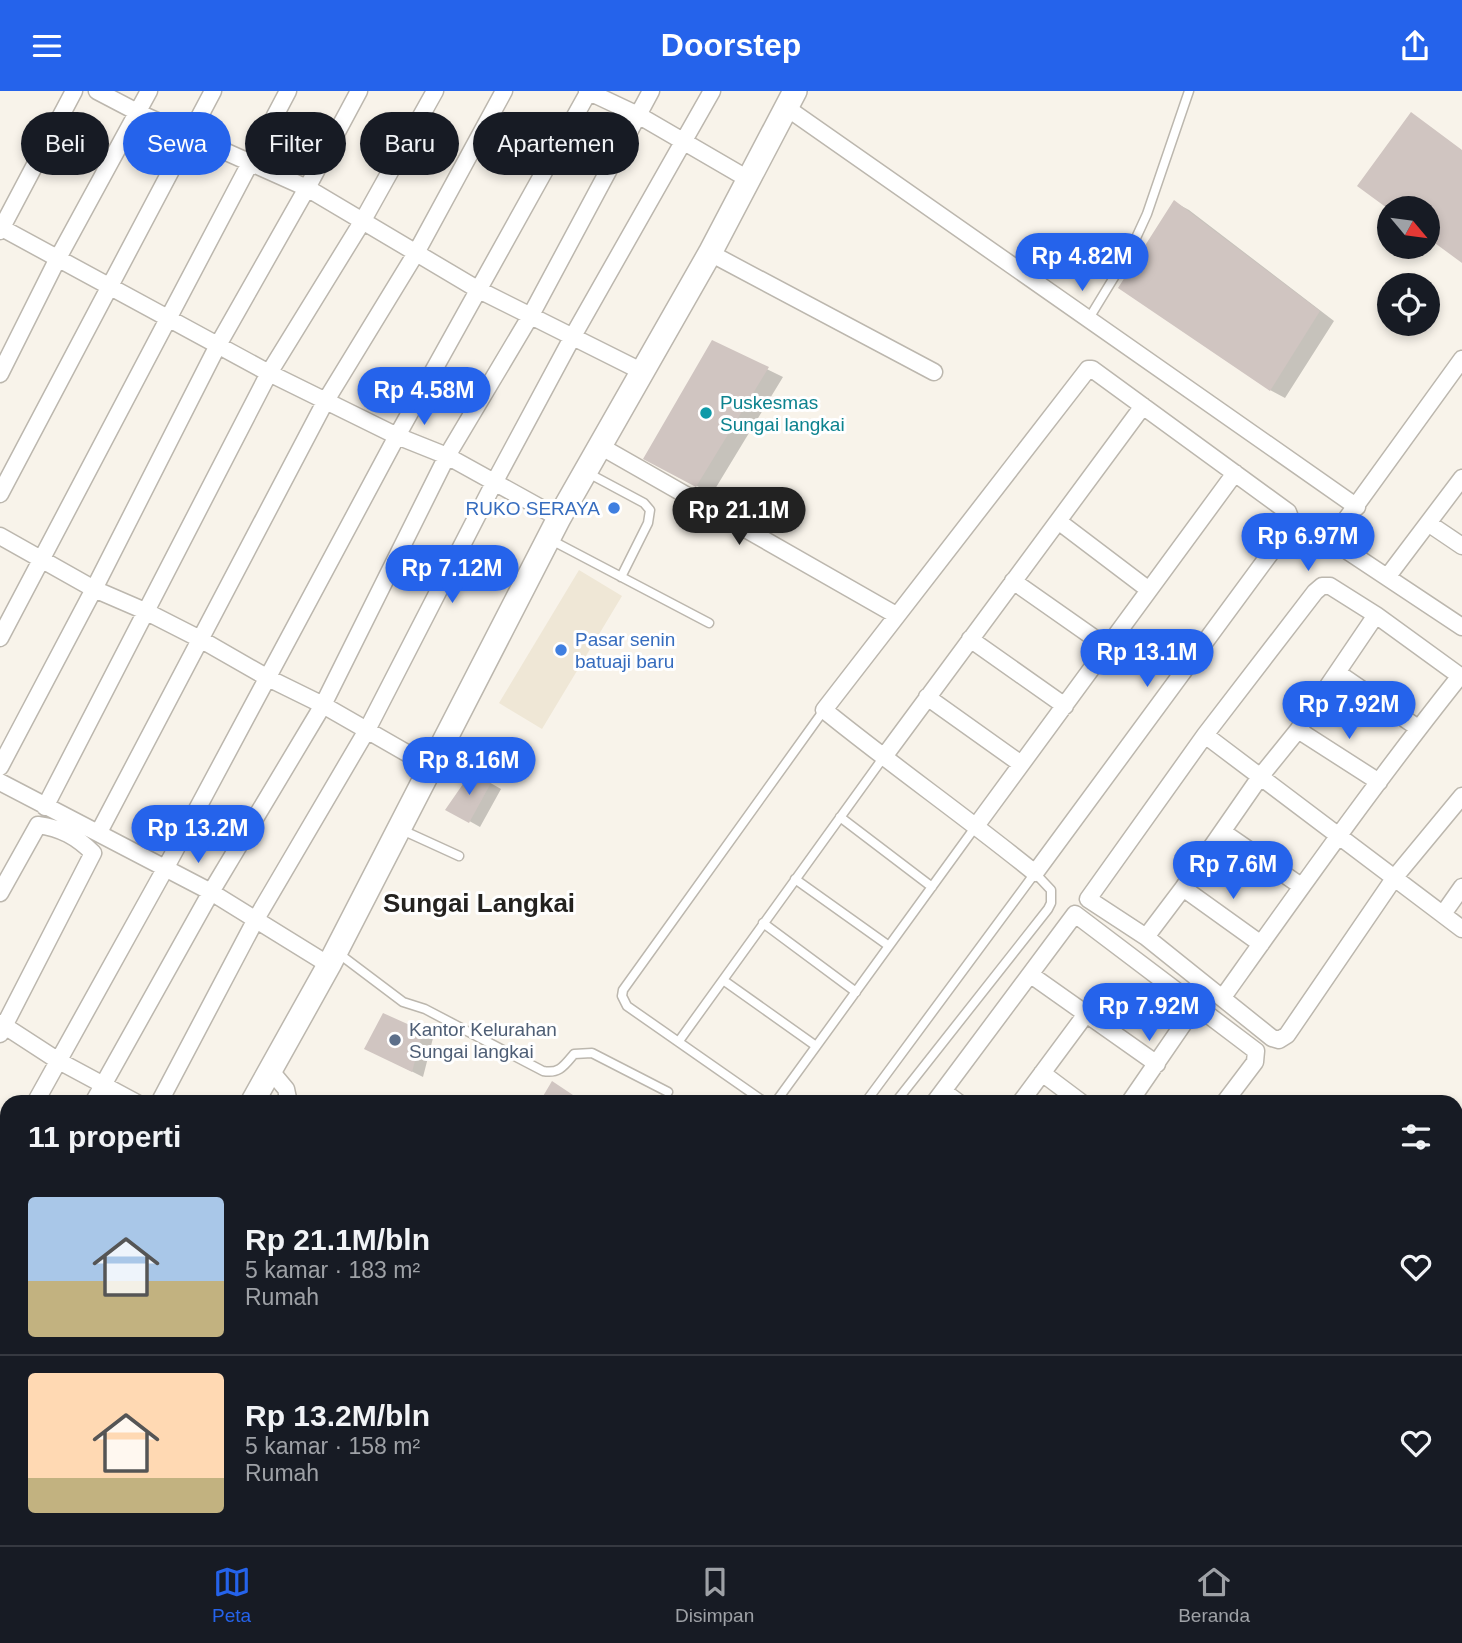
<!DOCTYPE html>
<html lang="id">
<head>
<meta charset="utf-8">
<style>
  body { margin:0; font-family:Arial,sans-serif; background:#242831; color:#f1f3f6; height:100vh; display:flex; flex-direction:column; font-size:26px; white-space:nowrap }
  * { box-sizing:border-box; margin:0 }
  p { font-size:23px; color:#9ea1a6 }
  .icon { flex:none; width:38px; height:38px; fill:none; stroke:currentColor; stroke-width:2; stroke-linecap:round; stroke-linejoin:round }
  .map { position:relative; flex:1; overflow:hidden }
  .sheet { position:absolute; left:0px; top:1004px; width:1463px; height:450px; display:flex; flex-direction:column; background:#171b24; border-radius:21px 21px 0 0; box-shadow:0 4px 10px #0003 }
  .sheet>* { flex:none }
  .banner { position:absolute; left:21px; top:21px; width:700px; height:63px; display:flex; gap:14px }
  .needle { width:46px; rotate:119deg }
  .fabs { position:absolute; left:1377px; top:105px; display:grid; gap:14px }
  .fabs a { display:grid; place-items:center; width:63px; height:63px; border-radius:50%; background:#171b24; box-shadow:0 4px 10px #0003; font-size:35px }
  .price { position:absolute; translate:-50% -60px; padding:0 16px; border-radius:24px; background:#2563eb; color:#fff; font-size:23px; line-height:46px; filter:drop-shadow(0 2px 4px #0008) }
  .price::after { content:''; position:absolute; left:50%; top:42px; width:21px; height:16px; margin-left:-10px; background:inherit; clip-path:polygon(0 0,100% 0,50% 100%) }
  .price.current { background:#222; color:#fff }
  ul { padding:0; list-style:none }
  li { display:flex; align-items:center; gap:21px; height:175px; padding:0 28px }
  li+li { border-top:2px solid #363941 }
  li span { display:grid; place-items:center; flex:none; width:196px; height:140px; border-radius:7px; color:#555 }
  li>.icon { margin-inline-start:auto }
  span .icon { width:84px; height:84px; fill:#fffc; stroke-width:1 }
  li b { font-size:30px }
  h2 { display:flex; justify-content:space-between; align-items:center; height:84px; padding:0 28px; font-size:30px }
  .chip { padding:0 24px; border-radius:32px; background:#171b24; box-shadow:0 4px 10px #0003; font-size:24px; line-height:63px }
  .chip.current { background:#2563eb; color:#fff }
  header { display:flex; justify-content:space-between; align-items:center; height:91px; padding:0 28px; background:#2563eb; color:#fff; font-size:32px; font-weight:700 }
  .dock { display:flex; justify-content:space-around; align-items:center; height:98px; border-top:2px solid #363941; background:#171b24; font-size:19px; color:#9ea1a6 }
  .dock a { display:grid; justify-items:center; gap:4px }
  .dock .current { color:#2563eb }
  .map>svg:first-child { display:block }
  .built { fill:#efe7d6 }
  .shadow { fill:#0003 }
  .building { fill:#d0c5c1 }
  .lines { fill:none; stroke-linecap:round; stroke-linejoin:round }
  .lane-casing { stroke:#bcb7ae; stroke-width:11 }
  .street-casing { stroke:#bcb7ae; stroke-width:19 }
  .secondary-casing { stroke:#bcb7ae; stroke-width:26 }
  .lane { stroke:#fff; stroke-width:8 }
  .street { stroke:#fff; stroke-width:16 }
  .secondary { stroke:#fff; stroke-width:23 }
  .culture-dot { fill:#0f9aa8; stroke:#fff; stroke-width:2.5 }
  .shop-dot { fill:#3f7fe0; stroke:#fff; stroke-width:2.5 }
  .service-dot { fill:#5c6f8a; stroke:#fff; stroke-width:2.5 }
  .labels { text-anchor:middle; stroke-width:6; stroke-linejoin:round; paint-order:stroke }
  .culture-label { font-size:19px; fill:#0d838f; stroke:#fff; text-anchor:start }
  .shop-label { font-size:19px; fill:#366cbe; stroke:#fff; text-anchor:end }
  .service-label { font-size:19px; fill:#4e5e75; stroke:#fff; text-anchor:start }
  .district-label { font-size:26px; font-weight:bold; fill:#24221f; stroke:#fff }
</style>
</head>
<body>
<header><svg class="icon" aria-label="menu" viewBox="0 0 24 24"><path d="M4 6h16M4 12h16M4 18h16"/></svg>Doorstep<svg class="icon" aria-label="share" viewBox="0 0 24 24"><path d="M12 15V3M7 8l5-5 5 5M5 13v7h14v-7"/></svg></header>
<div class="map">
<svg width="1462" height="1454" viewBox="0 0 1462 1454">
  <rect width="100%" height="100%" fill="#f8f3ea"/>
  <path class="built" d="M 579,479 L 622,505 L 542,638 L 499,612 Z"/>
  <path class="shadow" d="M 1174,111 L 1189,119 L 1334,230 L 1285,307 L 1270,299 Z
    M 713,252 L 783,286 L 712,403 L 660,375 Z
    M 473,682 L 501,698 L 480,736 L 448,718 Z
    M 383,924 L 433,947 L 423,986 L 377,963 Z
    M 357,1447 L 382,1447 L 393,1454 L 352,1454 Z
    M 706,1447 L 836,1447 L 845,1454 L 701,1454 Z"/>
  <path class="building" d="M 1411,21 L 1462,59 L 1462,172 L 1428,147 L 1428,117 L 1387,117 L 1357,95 Z
    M 1174,109 L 1320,220 L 1270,300 L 1118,197 Z
    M 712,249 L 769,276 L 696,396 L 643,368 Z
    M 472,680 L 492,690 L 469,732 L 445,719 Z
    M 383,922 L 423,940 L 412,981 L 364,958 Z
    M 552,990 L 585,1012 L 539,1012 Z"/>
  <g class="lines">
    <g class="lane-casing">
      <path id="lane" d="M 1088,229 L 1130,160 L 1147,123 L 1189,0
        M 588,382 L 644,412 L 650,419 L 648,432 L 621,486
        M 551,449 L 709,532
        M 840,726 L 932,796
        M 402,739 L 459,765
        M 795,788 L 889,855
        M 763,832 L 856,901
        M 338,862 L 403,911 L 425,918 L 543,980 C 559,983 564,975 574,963 L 592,962 L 668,1001
        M 723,889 L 816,955
        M 679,950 L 883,667
        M 766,1012 L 627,915 L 622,905 L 623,899 L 824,619
        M 775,1012 L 976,735
        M 865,1012 L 1035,782 L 1051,799 L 1051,812 L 1048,818 L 895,1012
        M 100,1447 L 110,1454
        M 872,1447 L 881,1454
        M 129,1454 L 134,1447
        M 975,1454 L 981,1447"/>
    </g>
    <g class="street-casing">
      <path id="street" d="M 97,0 L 139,22 L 307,97 L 477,198 L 643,281
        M 587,0 L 638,24 L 748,88
        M 787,17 L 1357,416
        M 0,136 L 269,282 L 397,345 L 447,365 L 559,427
        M 0,140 L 74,0
        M 710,162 L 934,281
        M 1462,268 L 1339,438 L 1337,448 L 1340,455 L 1462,536
        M 1088,278 L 1092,278 L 1288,421 L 1291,429 L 1289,437 L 1035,782 C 966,726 893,675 824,619 Z
        M 0,283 L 58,167 L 149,0
        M 600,355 L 896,524
        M 0,403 L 213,0
        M 1058,430 L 1149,499
        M 1428,432 L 1462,455
        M 0,445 L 94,498 L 145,520 L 200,548 L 268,587 L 323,614 L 431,676
        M 1388,485 L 1462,387
        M 1013,490 L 1107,556
        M 0,547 L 288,0
        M 970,548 L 1065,615
        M 1338,582 L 1418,637
        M 927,606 L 1021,673
        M 1298,639 L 1379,691
        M 1205,644 L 1462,838
        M 883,667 L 1143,315
        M 0,676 L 94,498 L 218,254 L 307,97 L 359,0
        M 0,691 L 211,801 L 329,874
        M 45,716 L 269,282 L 362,131 L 435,0
        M 976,735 L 1235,382
        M 99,741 L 325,311 L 416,162 L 504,0
        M 1223,741 L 1301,795
        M 1183,797 L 1261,853
        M 0,802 L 38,734 C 61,737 77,746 93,762 L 0,943
        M 1443,823 L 1462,796
        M 1146,846 L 1183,797 L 1260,686 L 1298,639 L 1376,524
        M 1031,884 L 1157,973
        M 1223,906 C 1300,798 1377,689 1460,585 L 1376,524 L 1330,495 L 1322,495 L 1315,501 L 1205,644 L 1088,808 L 1146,846 L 1272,947 L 1279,949 L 1287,944 L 1395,786 L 1462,705
        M 0,932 L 57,969 L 137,1012
        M 271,980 L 286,998 L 289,1012
        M 1042,982 L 1082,1012
        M 943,1000 L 959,1012
        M 35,1012 L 165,778 L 397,345 L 589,0
        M 93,1012 L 211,801 L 323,614 L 447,365 L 531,224 L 651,0
        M 159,1012 L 256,828 L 367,639 L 494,392 L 573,245 L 712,0
        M 934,1012 L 1075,823 L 1256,960 L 1255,971 L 1224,1012
        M 1020,1012 L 1086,923
        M 1129,1012 L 1197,913
        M 0,1080 L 7,1066
        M 1456,1111 L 1462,1103
        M 0,1188 L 7,1175
        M 0,1202 L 7,1206
        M 1456,1229 L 1462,1222
        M 0,1314 L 7,1300
        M 1456,1361 L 1459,1360 L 1456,1370
        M 1456,1381 L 1462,1385
        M 1235,1447 L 1244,1454
        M 1391,1447 L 1401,1454
        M 1141,1454 L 1146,1450 L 1156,1454"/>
    </g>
    <g class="secondary-casing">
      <path id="secondary" d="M 252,1012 L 329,874 L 559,427 L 710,162 L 795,0
        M 11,1454 L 14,1447"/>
    </g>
    <use href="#lane" class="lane"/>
    <use href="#street" class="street"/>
    <use href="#secondary" class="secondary"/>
  </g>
  <circle class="culture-dot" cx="706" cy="322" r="7"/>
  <g class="shop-dot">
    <circle cx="614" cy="417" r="7"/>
    <circle cx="561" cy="559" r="7"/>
  </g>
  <circle class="service-dot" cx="395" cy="949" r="7"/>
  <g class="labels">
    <g class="culture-label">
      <text x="720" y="318">Puskesmas<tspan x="720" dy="22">Sungai langkai</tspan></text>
    </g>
    <g class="shop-label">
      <text x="600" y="424">RUKO SERAYA</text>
      <text x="575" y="555" text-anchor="start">Pasar senin<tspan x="575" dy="22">batuaji baru</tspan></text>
    </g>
    <g class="service-label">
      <text x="409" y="945">Kantor Kelurahan<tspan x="409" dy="22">Sungai langkai</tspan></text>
    </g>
    <g class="district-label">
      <text x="479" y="821">Sungai Langkai</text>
    </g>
  </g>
</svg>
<div class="fabs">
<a><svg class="needle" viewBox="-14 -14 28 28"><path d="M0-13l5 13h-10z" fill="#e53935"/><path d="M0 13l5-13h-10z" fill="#9ea1a6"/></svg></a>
<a><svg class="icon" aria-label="locate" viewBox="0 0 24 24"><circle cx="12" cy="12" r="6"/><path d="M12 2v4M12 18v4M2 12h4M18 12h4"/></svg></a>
</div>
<b class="price" style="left:1082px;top:202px">Rp 4.82M</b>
<b class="price" style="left:424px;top:336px">Rp 4.58M</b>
<b class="price current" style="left:739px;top:456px">Rp 21.1M</b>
<b class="price" style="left:1308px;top:482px">Rp 6.97M</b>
<b class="price" style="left:452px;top:514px">Rp 7.12M</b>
<b class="price" style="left:1147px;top:598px">Rp 13.1M</b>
<b class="price" style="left:1349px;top:650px">Rp 7.92M</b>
<b class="price" style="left:469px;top:706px">Rp 8.16M</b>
<b class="price" style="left:198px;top:774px">Rp 13.2M</b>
<b class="price" style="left:1233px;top:810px">Rp 7.6M</b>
<b class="price" style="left:1149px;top:952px">Rp 7.92M</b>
<div class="banner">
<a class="chip">Beli</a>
<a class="chip current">Sewa</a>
<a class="chip">Filter</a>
<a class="chip">Baru</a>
<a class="chip">Apartemen</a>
</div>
<section class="sheet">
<h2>11 properti<svg class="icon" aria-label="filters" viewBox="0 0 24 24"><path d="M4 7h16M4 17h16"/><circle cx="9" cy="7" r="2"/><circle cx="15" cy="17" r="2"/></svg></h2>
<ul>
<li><span style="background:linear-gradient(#a9c7e8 60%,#c2b280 0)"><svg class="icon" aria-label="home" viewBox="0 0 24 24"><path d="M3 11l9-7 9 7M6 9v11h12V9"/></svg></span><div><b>Rp 21.1M/bln</b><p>5 kamar · 183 m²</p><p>Rumah</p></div><svg class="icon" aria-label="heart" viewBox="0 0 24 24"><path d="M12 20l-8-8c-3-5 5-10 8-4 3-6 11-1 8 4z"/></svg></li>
<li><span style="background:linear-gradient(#ffd9b3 75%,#c2b280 0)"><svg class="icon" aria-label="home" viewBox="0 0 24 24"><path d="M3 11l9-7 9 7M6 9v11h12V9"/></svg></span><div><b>Rp 13.2M/bln</b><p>5 kamar · 158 m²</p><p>Rumah</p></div><svg class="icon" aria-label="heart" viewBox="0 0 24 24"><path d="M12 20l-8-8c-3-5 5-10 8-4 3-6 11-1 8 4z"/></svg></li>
</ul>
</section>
</div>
<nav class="dock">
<a class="current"><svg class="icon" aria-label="map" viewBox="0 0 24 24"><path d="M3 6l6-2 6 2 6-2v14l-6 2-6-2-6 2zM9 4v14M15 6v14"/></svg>Peta</a>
<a><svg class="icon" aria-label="saved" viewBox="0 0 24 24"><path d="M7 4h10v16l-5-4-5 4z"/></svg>Disimpan</a>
<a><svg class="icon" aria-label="home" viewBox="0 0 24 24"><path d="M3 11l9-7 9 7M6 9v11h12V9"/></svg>Beranda</a>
</nav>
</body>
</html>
